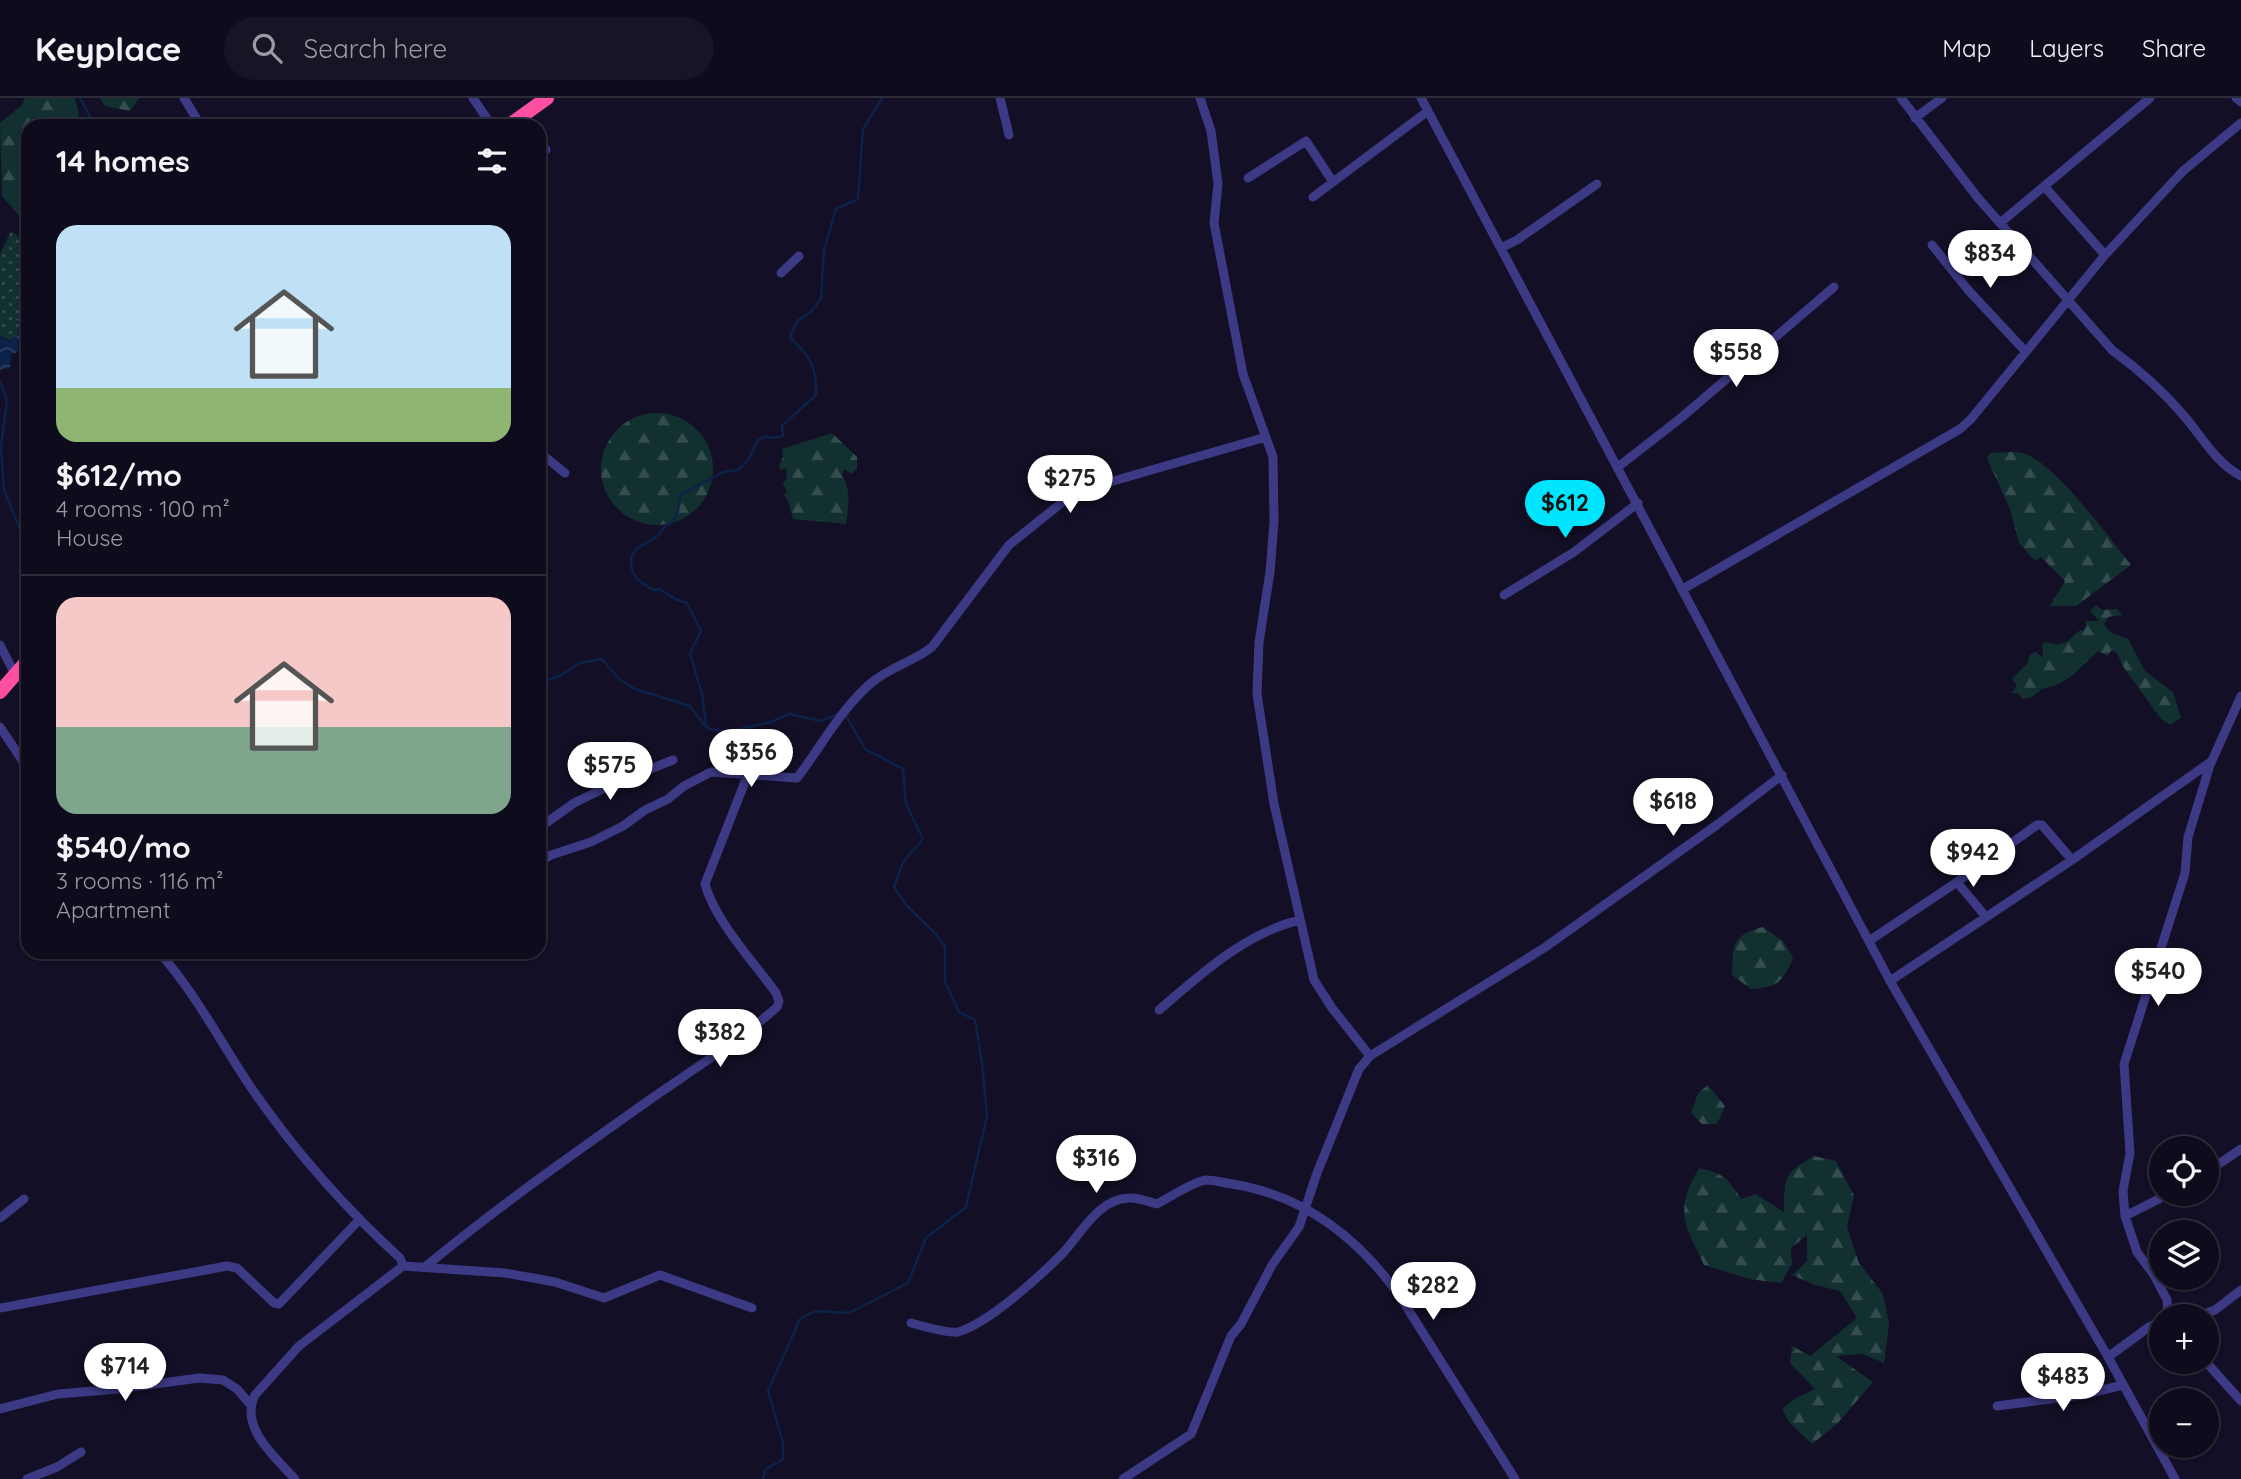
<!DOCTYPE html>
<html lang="en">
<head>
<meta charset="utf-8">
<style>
  body { margin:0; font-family:Quicksand,sans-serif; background:#171425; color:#f1f3f6; height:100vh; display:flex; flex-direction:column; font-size:26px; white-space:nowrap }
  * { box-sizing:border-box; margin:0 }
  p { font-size:23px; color:#9b9ba3 }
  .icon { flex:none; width:38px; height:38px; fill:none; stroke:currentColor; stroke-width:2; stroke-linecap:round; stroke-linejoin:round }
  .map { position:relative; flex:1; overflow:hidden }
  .sheet { position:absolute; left:21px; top:21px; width:525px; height:840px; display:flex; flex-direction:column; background:#0e0b1c; border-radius:21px; box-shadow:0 2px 5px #0004,0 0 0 2px #2e2b3b }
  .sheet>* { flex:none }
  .controls { position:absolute; left:2149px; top:1038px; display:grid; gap:14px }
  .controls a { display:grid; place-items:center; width:70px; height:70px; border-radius:50%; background:#0e0b1c; box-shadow:0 2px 5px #0004,0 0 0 2px #2e2b3b; font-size:35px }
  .price { position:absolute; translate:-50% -60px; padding:0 16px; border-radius:24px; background:#fff; color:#222; font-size:23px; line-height:46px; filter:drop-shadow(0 2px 4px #0008) }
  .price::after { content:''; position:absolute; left:50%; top:42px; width:21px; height:16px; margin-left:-10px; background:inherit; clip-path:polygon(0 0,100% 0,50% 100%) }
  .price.on { background:#00e5ff; color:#111 }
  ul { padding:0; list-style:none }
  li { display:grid; align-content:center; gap:14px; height:371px; padding:0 35px }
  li+li { border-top:2px solid #2e2b3b }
  li span { display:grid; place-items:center; height:217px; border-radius:21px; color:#555 }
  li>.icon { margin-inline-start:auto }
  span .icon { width:126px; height:126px; fill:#fffc; stroke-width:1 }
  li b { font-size:30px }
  h2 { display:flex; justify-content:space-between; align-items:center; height:84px; padding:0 35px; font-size:30px }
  header { display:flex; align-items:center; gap:42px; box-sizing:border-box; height:98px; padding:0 35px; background:#0e0b1c; border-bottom:2px solid #2e2b3b }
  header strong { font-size:33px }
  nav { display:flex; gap:38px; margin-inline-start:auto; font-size:24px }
  .search { width:490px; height:63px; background:#171425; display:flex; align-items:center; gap:18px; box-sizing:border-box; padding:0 24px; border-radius:38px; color:#9b9ba3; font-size:26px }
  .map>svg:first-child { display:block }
  .grass { fill:url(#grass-dots) }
  .forest { fill:url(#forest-firs) }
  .water { fill:url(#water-waves) }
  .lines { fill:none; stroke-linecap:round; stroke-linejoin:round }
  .stream { stroke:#0c2248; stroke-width:2.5 }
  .minor { stroke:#3d3a85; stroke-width:9 }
  .highway { stroke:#ff4fa3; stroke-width:14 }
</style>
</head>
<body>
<header>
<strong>Keyplace</strong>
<div class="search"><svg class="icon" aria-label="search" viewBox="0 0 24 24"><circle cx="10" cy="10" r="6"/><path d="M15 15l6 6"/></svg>Search here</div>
<nav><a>Map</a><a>Layers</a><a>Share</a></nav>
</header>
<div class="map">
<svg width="2241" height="1381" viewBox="0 0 2241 1381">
  <defs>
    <pattern id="grass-dots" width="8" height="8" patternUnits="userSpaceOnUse" patternTransform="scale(1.75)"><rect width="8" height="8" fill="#12302f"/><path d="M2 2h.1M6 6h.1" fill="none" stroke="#344d4e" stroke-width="1.8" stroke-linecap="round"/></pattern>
    <pattern id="forest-firs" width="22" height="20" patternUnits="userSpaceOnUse" patternTransform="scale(1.75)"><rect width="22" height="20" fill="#12302f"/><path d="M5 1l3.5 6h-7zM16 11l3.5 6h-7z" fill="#344d4e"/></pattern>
    <pattern id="water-waves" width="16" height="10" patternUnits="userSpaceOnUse" patternTransform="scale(1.75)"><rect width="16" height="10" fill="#0c2248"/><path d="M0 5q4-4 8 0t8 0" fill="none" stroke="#2f4163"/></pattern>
  </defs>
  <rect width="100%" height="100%" fill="#130f26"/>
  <path class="grass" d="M 11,133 L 28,145 L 28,250 L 0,238 L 0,156 Z"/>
  <path class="forest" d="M 25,0 L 75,0 L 79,15 L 77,28 L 28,28 L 28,128 L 2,98 L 0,25 L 22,7 Z
    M 100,0 L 139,0 L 130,13 L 105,8 Z
    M601 371a56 56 0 1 1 112 0a56 56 0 1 1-112 0Z
    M 832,335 L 857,359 L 857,371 L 851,376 L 845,371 L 842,376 C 851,393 849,407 846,426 L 793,421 L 788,402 L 784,397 L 787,394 L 783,386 L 787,379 L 786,370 L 781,372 L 779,367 L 783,360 L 782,351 Z
    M 1991,355 C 2001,355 2019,352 2028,357 C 2060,372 2108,438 2131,467 L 2076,508 L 2050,508 L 2065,483 L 2041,459 L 2035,463 L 2019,445 L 2010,411 L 1987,360 Z
    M 2096,507 L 2102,512 L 2117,511 L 2122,517 L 2108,519 L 2104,526 L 2110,534 L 2128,541 L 2145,573 L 2173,594 L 2181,620 L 2170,627 L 2161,621 L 2122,567 L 2117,555 L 2112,552 L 2107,558 L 2098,553 L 2072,578 L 2057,587 L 2042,591 L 2032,599 L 2023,601 L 2018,595 L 2011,595 L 2017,588 L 2012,581 L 2028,565 L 2029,558 L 2035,554 L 2043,559 L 2042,546 L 2045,544 C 2063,549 2066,545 2079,533 L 2083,533 L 2086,529 L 2086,523 L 2099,523 L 2090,513 Z
    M 1763,829 L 1784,844 L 1793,860 C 1783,885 1777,889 1751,891 L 1732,877 C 1733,847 1731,837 1763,829 Z
    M 1708,987 L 1725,1008 L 1717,1026 L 1702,1026 L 1691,1015 L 1698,995 Z
    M 1814,1058 L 1836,1063 L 1854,1097 L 1847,1129 L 1859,1165 L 1883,1196 L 1889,1226 L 1884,1265 L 1863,1256 L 1836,1258 L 1873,1284 L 1836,1327 L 1812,1346 L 1790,1325 L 1782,1311 L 1796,1300 L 1815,1291 L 1790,1265 L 1792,1248 L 1810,1258 L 1857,1220 L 1840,1193 L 1815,1187 L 1792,1177 L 1807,1163 L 1807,1137 L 1791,1150 L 1792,1166 L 1781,1185 L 1749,1181 L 1704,1167 C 1684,1125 1674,1114 1699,1070 C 1723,1075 1728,1080 1741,1101 L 1756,1096 L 1784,1114 C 1786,1078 1781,1078 1814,1058 Z"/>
  <path class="water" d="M 21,218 L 28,222 L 28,251 L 27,252 L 23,248 L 17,247 L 18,254 L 11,256 L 10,270 L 0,272 L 0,239 L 12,244 L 12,240 L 14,238 L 17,240 L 19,226 L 15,221 Z"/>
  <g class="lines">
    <path class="stream" d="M 80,0 L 95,28
      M 0,284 L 7,302 L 1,349 L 4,392 L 28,451
      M 28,466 L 28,476
      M 539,584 L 560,578 L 580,565 L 602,561 L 619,581 L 635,591 L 690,608 L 706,629 L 713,632 L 729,633 L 771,624 L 789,616 L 821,623 L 839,616
      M 706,626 L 702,596 L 690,555 L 701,533 L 687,505 L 675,501 L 660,491 L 654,492 C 641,485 631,480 631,463 C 631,459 632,456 635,453 C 646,442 656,444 665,428 C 678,424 679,409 680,397 L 723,374 L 738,372 L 749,361 L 757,343 L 766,338 L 770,340 L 783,338 L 782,328 L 816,297 C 817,269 810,259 790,239 L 797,223 L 811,214 L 821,201 L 824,152 L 836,111 L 858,101 L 863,31 L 882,0
      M 763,1381 L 765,1372 L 783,1361 L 783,1345 L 768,1293 L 800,1221 L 815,1213 L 849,1215 L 908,1185 L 926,1140 L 966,1109 L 987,1018 L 982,965 L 975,922 L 959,914 L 945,884 L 945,849 L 936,836 L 907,808 L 894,789 L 903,764 L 923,741 L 906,706 L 903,671 L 865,651 L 845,616"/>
    <path class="minor" d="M 184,0 L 201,28
      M 473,0 L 492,28
      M 1000,0 L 1009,37
      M 1200,0 L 1211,33 L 1218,86 L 1214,125 L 1243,276 L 1273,359 L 1274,424 L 1270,474 L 1259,544 L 1257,596 L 1274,706 L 1314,882 L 1332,910 L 1370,958
      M 1421,0 L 1890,883 L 2108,1259 L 2175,1381
      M 1901,0 L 1978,100 L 2112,252 C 2138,271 2164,294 2185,319 C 2202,339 2216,365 2241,378
      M 2236,0 L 2241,4
      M 1915,20 L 1942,0
      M 539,41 L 546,52
      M 1248,80 L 1306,43 L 1333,84
      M 2044,88 L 2105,157
      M 1313,99 L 1428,13
      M 2000,125 L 2150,0
      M 1932,147 L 1969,193 L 2025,253
      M 1501,150 L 1517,142 L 1597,86
      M 781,175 L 799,158
      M 539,354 L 565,375
      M 1618,369 L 1682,319 L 1834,189
      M 1683,491 L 1960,331 L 1971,321 L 2105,157 L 2183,73 L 2241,25
      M 1504,497 L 1574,454 L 1638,405
      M 0,547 L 15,576
      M 0,629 L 28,671
      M 539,730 L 574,705 L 617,684 L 673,662
      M 539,764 L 551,757 L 591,744 L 623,728 L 645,712 L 668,701 L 684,688 L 711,674 L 797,680 C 821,649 840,612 871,585 C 890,569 913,564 932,549 L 1009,447 L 1075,394 L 1266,339
      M 1957,784 L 1986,819
      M 1869,843 L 1957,784 L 2037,727 L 2042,727 L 2072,762
      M 159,854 C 196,896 221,945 252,991 C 295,1053 345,1110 400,1160 L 403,1168 L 299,1248 L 255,1297 C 239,1329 275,1359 295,1381
      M 1890,883 L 2072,762 L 2212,663
      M 1159,912 C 1201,876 1245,835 1300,822
      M 2207,1074 L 2241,1051
      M 2125,1118 L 2169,1096
      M 0,1120 L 24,1101
      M 403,1168 L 505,1175 L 555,1184 L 604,1200 L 660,1177 L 752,1210
      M 425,1169 C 497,1109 575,1055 652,1000 C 694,971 739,943 777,909 L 779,903 L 776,895 C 753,863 715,823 705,786 L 748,676
      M 0,1210 L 227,1168 L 237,1170 L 274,1205 L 279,1206 L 360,1121
      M 2168,1218 L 2167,1202 L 2154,1177 L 2137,1154 L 2125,1118 L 2123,1093 L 2130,1055 L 2124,966 L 2185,775 L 2188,739 L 2210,667 L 2241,598
      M 2197,1218 L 2215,1212 L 2241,1192
      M 911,1225 C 922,1228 949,1236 958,1234 C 989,1225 1039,1179 1062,1156 C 1081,1136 1099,1099 1131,1100 C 1139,1100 1149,1104 1157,1106 C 1169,1100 1194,1083 1206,1082 C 1214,1082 1224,1085 1232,1086 C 1303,1097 1358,1140 1399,1197 L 1515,1381
      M 2108,1259 L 2149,1229 L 2161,1224
      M 2206,1264 L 2241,1303
      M 1997,1308 L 2081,1297 L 2123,1287
      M 0,1311 L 58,1296 L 118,1291 L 199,1280 L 223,1282 L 237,1291 L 250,1306
      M 27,1381 L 57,1369 L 81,1354
      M 1123,1381 L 1191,1336 L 1231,1238 L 1241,1226 L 1272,1167 L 1299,1129 L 1317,1075 L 1359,971 L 1370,958 L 1544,850 L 1718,726 L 1782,677"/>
    <path class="highway" d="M 508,28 L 547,0
      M 0,594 L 28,562"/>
  </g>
</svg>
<div class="controls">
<a><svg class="icon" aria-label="locate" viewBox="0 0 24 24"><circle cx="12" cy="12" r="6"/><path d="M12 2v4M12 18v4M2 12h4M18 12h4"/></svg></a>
<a><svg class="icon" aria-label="layers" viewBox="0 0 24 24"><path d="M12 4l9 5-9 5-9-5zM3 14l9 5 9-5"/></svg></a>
<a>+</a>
<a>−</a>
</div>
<b class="price" style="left:1990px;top:192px">$834</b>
<b class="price" style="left:1736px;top:291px">$558</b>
<b class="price" style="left:1070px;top:417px">$275</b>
<b class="price on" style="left:1565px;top:442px">$612</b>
<b class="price" style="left:751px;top:691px">$356</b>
<b class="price" style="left:610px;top:704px">$575</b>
<b class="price" style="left:1673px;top:740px">$618</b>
<b class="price" style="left:1973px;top:791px">$942</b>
<b class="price" style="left:2158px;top:910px">$540</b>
<b class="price" style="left:720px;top:971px">$382</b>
<b class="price" style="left:1096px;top:1097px">$316</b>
<b class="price" style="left:1433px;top:1224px">$282</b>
<b class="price" style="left:125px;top:1305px">$714</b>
<b class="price" style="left:2063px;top:1315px">$483</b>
<section class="sheet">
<h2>14 homes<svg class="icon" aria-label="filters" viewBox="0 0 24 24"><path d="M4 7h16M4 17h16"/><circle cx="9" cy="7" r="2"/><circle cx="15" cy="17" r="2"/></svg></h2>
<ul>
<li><span style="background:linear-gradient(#bfe0f5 75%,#8fb573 0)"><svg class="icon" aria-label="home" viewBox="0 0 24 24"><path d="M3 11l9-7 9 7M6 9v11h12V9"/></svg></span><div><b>$612/mo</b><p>4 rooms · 100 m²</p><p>House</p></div></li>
<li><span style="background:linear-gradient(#f6c9c9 60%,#7fa58c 0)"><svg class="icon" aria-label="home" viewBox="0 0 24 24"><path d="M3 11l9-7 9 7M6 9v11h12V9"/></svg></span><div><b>$540/mo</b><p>3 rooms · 116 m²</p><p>Apartment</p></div></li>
</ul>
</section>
</div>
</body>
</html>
